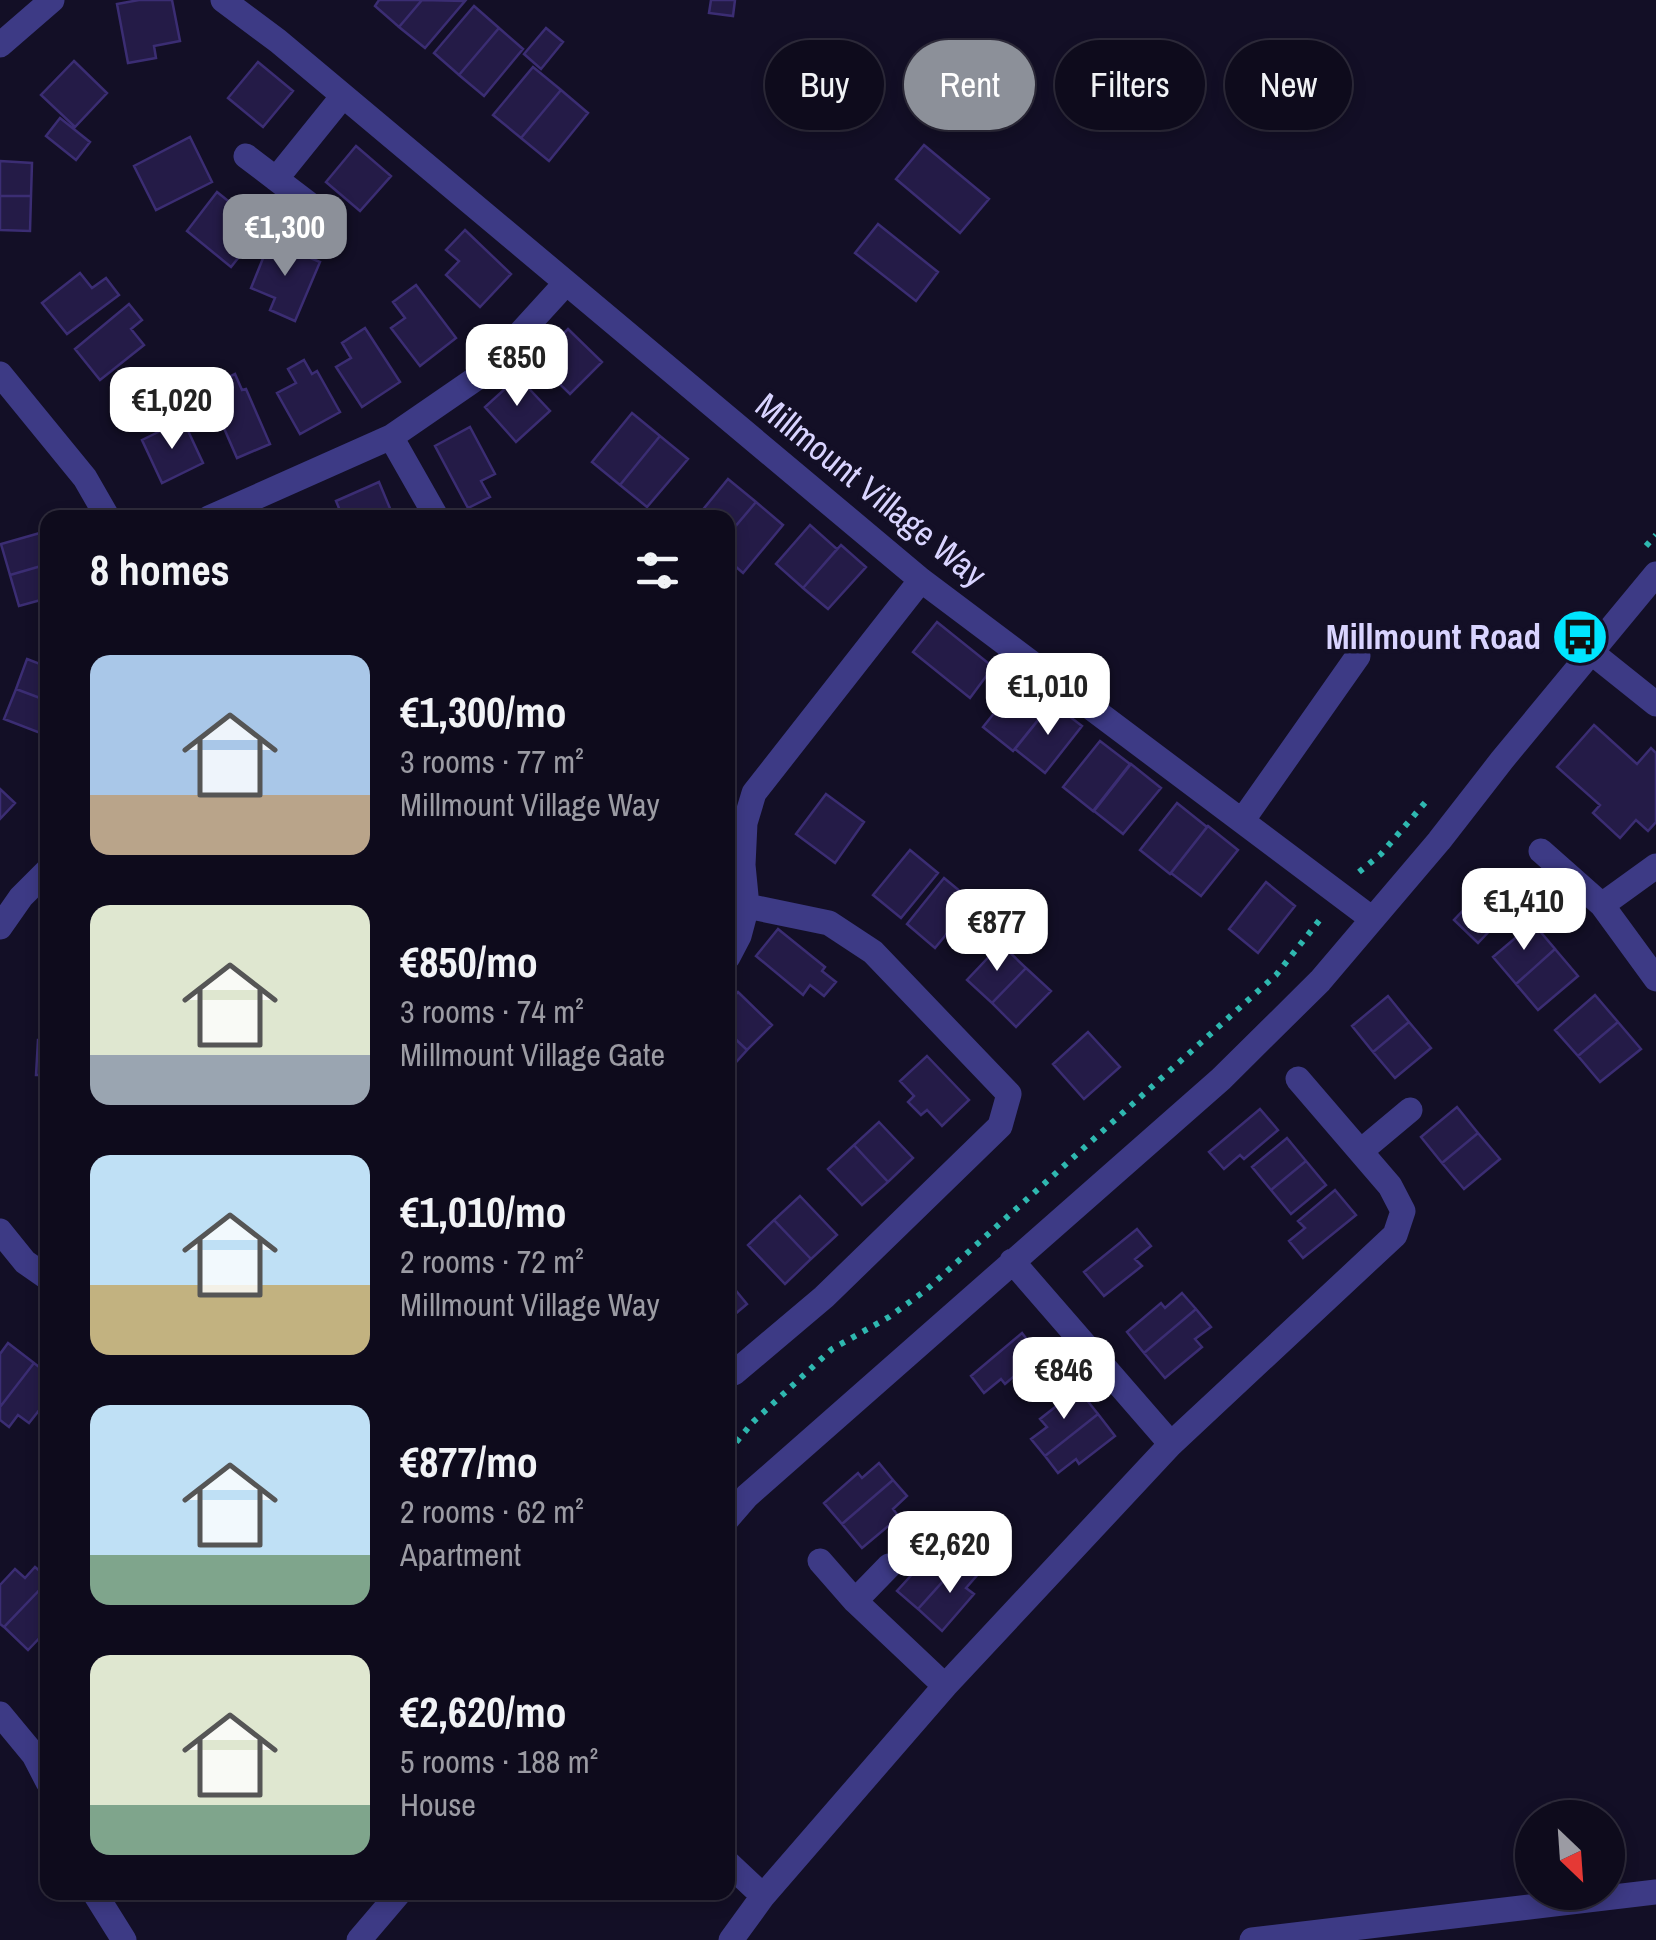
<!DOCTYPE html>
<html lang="en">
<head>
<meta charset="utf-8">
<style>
  body { margin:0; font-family:"Archivo Narrow",sans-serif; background:#171425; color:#f1f3f6; height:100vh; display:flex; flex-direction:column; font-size:38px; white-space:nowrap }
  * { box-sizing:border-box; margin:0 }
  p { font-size:32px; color:#9b9ba3 }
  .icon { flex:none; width:55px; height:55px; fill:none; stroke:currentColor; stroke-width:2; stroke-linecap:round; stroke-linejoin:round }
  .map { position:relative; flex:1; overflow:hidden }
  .panel { position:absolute; left:40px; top:510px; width:695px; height:1390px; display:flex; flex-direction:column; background:#0e0b1c; border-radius:20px; box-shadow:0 5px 15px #0003,0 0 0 2px #2e2b3b }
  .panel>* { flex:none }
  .banner { position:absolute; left:765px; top:40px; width:740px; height:90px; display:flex; gap:20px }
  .needle { width:65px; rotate:155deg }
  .buttons { position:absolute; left:1515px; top:1800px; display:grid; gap:20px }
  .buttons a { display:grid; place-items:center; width:110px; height:110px; border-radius:50%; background:#0e0b1c; box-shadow:0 5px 15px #0003,0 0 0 2px #2e2b3b; font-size:50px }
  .price { position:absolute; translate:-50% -85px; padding:0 22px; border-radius:20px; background:#fff; color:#222; font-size:32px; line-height:65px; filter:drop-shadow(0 2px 5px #0008) }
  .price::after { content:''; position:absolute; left:50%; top:60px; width:30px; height:22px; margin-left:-15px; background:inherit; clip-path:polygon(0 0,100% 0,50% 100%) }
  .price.current { background:#8c9099; color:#fff }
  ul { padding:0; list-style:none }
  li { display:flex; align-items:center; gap:30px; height:250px; padding:0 50px }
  li span { display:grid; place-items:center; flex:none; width:280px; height:200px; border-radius:20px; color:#555 }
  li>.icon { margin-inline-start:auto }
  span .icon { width:120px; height:120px; fill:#fffc; stroke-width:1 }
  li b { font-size:42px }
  h2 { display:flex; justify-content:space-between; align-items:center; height:120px; padding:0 50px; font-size:42px }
  .tag { padding:0 35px; border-radius:45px; background:#0e0b1c; box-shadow:0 5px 15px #0003,0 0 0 2px #2e2b3b; font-size:35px; line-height:90px }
  .tag.current { background:#8c9099; color:#fff }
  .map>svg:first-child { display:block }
  .building { fill:#241b47; stroke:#3b2d73; stroke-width:2.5 }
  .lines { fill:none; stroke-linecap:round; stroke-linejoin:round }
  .path { stroke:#2fb8b0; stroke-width:6; stroke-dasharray:5 8; stroke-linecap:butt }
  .minor { stroke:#3d3a85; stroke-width:25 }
  .labels { text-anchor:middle; stroke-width:9; stroke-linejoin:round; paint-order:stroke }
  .street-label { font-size:35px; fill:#d9d4ff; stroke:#130f26 }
  .poi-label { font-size:35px; font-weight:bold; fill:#d9d4ff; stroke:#130f26; text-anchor:end }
</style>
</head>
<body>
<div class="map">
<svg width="1656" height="1940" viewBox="0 0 1656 1940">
  <rect width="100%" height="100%" fill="#130f26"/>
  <path class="building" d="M 139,0 L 172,0 L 180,41 L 154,46 L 156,58 L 128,63 L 117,4 Z
    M 379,0 L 422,0 L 399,27 L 375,6 Z
    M 422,0 L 465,1 L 425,48 L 399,27 Z
    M 711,0 L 735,0 L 733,16 L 709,13 Z
    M 474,6 L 499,28 L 459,75 L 434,53 Z
    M 499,28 L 523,49 L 484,96 L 459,75 Z
    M 546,28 L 563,42 L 541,69 L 524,54 Z
    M 74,61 L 107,93 L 75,127 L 41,95 Z
    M 258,62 L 293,91 L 263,127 L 228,98 Z
    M 533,67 L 561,90 L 521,138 L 493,115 Z
    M 561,90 L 588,113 L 549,161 L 521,138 Z
    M 60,118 L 90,142 L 76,160 L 46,136 Z
    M 190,137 L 212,182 L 156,210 L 134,166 Z
    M 924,145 L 989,199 L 960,233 L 896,179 Z
    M 356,146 L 391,176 L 360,211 L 326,182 Z
    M 0,161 L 32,163 L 31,196 L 0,196 Z
    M 217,192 L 262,228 L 231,267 L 187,231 Z
    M 0,196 L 31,196 L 30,231 L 0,230 Z
    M 878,224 L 938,272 L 916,301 L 855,253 Z
    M 465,230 L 511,274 L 480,307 L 446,275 L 459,261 L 446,250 Z
    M 270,241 L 320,262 L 295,321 L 270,310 L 275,298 L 251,288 Z
    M 80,273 L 92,288 L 106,278 L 119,295 L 67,334 L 42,303 Z
    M 416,285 L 456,338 L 420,366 L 391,328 L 405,318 L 393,302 Z
    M 129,304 L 142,320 L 131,329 L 144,345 L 100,380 L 75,349 Z
    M 365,328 L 400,382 L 362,407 L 336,367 L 351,358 L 342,343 Z
    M 568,329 L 602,362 L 570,394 L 536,361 Z
    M 304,360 L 312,374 L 317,371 L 340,412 L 300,434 L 277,393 L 296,383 L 288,369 Z
    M 235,374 L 242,390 L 246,389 L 270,444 L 237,458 L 213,403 L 225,398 L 218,382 Z
    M 179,375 L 195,409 L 175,418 L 159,385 Z
    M 518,377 L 550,411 L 516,442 L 485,407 Z
    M 632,413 L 660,436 L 620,485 L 592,462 Z
    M 183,420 L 203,463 L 162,483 L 142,440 Z
    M 470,427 L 495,474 L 481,481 L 490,497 L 468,508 L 435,446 Z
    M 660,436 L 688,459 L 647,507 L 620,485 Z
    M 728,479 L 756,502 L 728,535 L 728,518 L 696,518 Z
    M 379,482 L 394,518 L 343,518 L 336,501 Z
    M 756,502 L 783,525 L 743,573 L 728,560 L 728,535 Z
    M 810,525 L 837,549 L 803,588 L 776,564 Z
    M 47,531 L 48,564 L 10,575 L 1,544 Z
    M 841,545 L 866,567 L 828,609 L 803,588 Z
    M 48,564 L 48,598 L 19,606 L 10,575 Z
    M 937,622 L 993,667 L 970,698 L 913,652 Z
    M 27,659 L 48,667 L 48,701 L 16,689 Z
    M 1020,681 L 1050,705 L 1013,751 L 983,727 Z
    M 16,689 L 48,701 L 48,736 L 4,719 Z
    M 1052,703 L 1082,726 L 1045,773 L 1015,749 Z
    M 1594,725 L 1637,764 L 1651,748 L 1656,753 L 1656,822 L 1648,831 L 1636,820 L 1620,838 L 1593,813 L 1600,805 L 1557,767 Z
    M 1100,741 L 1130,764 L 1093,811 L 1063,787 Z
    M 1131,764 L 1161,788 L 1123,834 L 1094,811 Z
    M 0,789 L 15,803 L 0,819 Z
    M 826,794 L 864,822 L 835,863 L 796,834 Z
    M 1177,803 L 1207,827 L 1170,874 L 1140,850 Z
    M 1208,826 L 1238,850 L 1201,896 L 1171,873 Z
    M 910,850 L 938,873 L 901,918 L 873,895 Z
    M 944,878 L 973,902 L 935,948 L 907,924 Z
    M 1491,881 L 1515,904 L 1478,943 L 1454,920 Z
    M 1266,882 L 1295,906 L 1258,953 L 1229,929 Z
    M 1533,923 L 1555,949 L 1516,984 L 1493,957 Z
    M 778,929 L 825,967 L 822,971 L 836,982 L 824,996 L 810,985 L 803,995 L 756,956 Z
    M 1001,944 L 1026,968 L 992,1003 L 967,980 Z
    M 1555,949 L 1578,976 L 1538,1010 L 1516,984 Z
    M 1026,968 L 1051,991 L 1016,1027 L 992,1003 Z
    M 738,992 L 772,1025 L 747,1050 L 728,1032 L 728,1003 Z
    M 1595,995 L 1618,1022 L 1578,1056 L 1555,1030 Z
    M 1388,996 L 1409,1022 L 1373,1052 L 1352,1026 Z
    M 1409,1022 L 1431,1048 L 1395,1078 L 1373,1052 Z
    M 1618,1022 L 1641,1049 L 1600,1082 L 1578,1056 Z
    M 728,1032 L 747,1050 L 728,1071 Z
    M 1088,1032 L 1120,1067 L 1084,1099 L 1053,1064 Z
    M 38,1040 L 48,1040 L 48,1075 L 36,1075 Z
    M 927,1056 L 969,1100 L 942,1126 L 927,1110 L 921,1115 L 908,1102 L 914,1096 L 900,1081 Z
    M 1457,1107 L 1478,1133 L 1442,1163 L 1421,1137 Z
    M 1260,1109 L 1278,1130 L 1244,1159 L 1240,1155 L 1224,1169 L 1209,1152 Z
    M 879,1122 L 913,1158 L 888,1182 L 854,1145 Z
    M 1478,1133 L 1500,1159 L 1464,1189 L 1442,1163 Z
    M 1287,1138 L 1306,1161 L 1271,1190 L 1252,1167 Z
    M 854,1145 L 888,1182 L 862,1205 L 828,1169 Z
    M 1306,1161 L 1326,1185 L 1291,1214 L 1271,1190 Z
    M 1335,1190 L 1356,1215 L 1303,1258 L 1289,1241 L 1305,1228 L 1298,1221 Z
    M 800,1196 L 837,1235 L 811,1259 L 774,1220 Z
    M 774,1220 L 811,1259 L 785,1284 L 748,1245 Z
    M 1137,1229 L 1151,1246 L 1135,1259 L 1142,1266 L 1104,1296 L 1084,1272 Z
    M 728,1281 L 747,1304 L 728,1320 Z
    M 1182,1293 L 1196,1309 L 1144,1353 L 1127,1332 L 1161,1303 L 1165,1308 Z
    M 1196,1309 L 1211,1327 L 1195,1339 L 1202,1347 L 1165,1378 L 1144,1353 Z
    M 1022,1333 L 1039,1355 L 1005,1384 L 1001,1379 L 984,1393 L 971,1376 Z
    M 8,1343 L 34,1363 L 0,1407 L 0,1354 Z
    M 34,1363 L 48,1374 L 48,1399 L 29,1423 L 18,1415 L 9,1427 L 0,1420 L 0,1407 Z
    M 1078,1389 L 1098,1414 L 1045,1456 L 1031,1439 L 1047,1427 L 1040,1419 Z
    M 1098,1414 L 1115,1436 L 1079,1464 L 1076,1459 L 1058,1473 L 1045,1456 Z
    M 879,1463 L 893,1480 L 842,1524 L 824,1503 L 858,1473 L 862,1478 Z
    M 893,1480 L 907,1496 L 893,1509 L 899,1517 L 862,1548 L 842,1524 Z
    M 947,1544 L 963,1559 L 918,1609 L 897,1591 L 927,1558 L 932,1561 Z
    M 963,1559 L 979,1573 L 966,1588 L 974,1594 L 942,1631 L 918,1609 Z
    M 35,1567 L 48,1578 L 48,1581 L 4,1627 L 0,1624 L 0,1585 L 15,1569 L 25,1578 Z
    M 48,1581 L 48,1629 L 28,1650 L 4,1627 Z"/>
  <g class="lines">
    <path class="path" d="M 1646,546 L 1656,535
      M 1359,872 L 1381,854 L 1429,798
      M 728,1452 L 753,1422 L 832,1349 L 889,1317 L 926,1290 L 1276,975 L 1322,917"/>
    <path class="minor" d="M 223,0 L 278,41 L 921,580 L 1371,918
      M 0,45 L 52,0
      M 246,156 L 318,211
      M 276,179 L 343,96
      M 0,374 L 85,478 L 108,518
      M 391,437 L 437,518
      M 209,518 L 391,437 L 484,373 L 566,283
      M 1591,652 L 1656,704
      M 1242,821 L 1358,656
      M 1541,851 L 1602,905 L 1656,979
      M 1602,905 L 1656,866
      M 0,927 L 21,897 L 48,870
      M 728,957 L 739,936 L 747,906 L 743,865 L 745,823 L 754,793 L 921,580
      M 1361,1151 L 1410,1110
      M 0,1231 L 25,1262 L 48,1278
      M 1012,1261 L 1171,1444
      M 728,1375 L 734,1373 L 824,1297 L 1000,1126 L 1009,1094 L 873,952 L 829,923 L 747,906
      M 728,1518 L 747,1496 L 1221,1079 L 1320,981 L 1439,841 L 1502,760 L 1656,574
      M 820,1561 L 855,1601 L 945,1686
      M 855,1601 L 889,1566
      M 0,1714 L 34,1755 L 48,1782
      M 728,1863 L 763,1896
      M 94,1892 L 124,1940
      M 359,1940 L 400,1892
      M 731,1940 L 763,1896 L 945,1686 L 1171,1444 L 1395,1235 L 1403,1211 L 1390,1186 L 1298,1079
      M 1252,1940 L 1656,1892"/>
  </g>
  <defs>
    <g id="bus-disc" transform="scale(2.875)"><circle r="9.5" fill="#00e5ff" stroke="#130f26"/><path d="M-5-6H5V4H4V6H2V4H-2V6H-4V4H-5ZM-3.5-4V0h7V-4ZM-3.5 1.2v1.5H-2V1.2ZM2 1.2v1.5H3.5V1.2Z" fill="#111"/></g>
  </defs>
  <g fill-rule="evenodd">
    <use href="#bus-disc" x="1580" y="637"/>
  </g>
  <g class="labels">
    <g class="street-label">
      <text transform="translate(871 490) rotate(39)" y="12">Millmount Village Way</text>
    </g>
    <g class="poi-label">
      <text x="1541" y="649">Millmount Road</text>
    </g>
  </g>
</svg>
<div class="buttons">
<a><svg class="needle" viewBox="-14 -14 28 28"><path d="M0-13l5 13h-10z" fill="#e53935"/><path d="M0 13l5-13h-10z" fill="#9b9ba3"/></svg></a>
</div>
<b class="price current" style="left:285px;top:279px">€1,300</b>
<b class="price" style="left:517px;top:409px">€850</b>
<b class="price" style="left:172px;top:452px">€1,020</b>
<b class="price" style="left:1048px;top:738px">€1,010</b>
<b class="price" style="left:1524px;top:953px">€1,410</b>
<b class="price" style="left:997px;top:974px">€877</b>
<b class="price" style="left:1064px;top:1422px">€846</b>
<b class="price" style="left:950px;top:1596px">€2,620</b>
<div class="banner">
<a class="tag">Buy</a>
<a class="tag current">Rent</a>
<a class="tag">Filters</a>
<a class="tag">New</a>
</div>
<section class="panel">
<h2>8 homes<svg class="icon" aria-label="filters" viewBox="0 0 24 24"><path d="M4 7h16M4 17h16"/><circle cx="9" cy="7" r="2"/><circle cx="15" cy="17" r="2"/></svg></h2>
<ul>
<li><span style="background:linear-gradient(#a9c7e8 70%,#b9a48a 0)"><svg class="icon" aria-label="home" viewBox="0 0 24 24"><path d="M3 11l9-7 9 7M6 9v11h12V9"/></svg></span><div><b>€1,300/mo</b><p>3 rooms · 77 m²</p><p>Millmount Village Way</p></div></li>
<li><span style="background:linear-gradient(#dfe7d0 75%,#9aa5b1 0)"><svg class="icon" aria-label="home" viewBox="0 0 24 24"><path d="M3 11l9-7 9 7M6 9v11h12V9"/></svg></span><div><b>€850/mo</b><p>3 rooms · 74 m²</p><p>Millmount Village Gate</p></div></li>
<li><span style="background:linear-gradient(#bfe0f5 65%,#c2b280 0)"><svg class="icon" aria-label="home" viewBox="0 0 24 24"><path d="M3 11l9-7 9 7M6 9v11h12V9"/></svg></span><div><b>€1,010/mo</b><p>2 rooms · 72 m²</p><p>Millmount Village Way</p></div></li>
<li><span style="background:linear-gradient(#bfe0f5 75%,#7fa58c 0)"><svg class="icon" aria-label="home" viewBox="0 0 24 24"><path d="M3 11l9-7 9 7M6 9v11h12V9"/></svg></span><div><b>€877/mo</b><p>2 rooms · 62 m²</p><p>Apartment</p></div></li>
<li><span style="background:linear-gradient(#dfe7d0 75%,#7fa58c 0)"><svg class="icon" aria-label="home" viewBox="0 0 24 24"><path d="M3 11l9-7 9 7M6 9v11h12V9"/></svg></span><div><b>€2,620/mo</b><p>5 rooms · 188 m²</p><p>House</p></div></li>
</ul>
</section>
</div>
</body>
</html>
